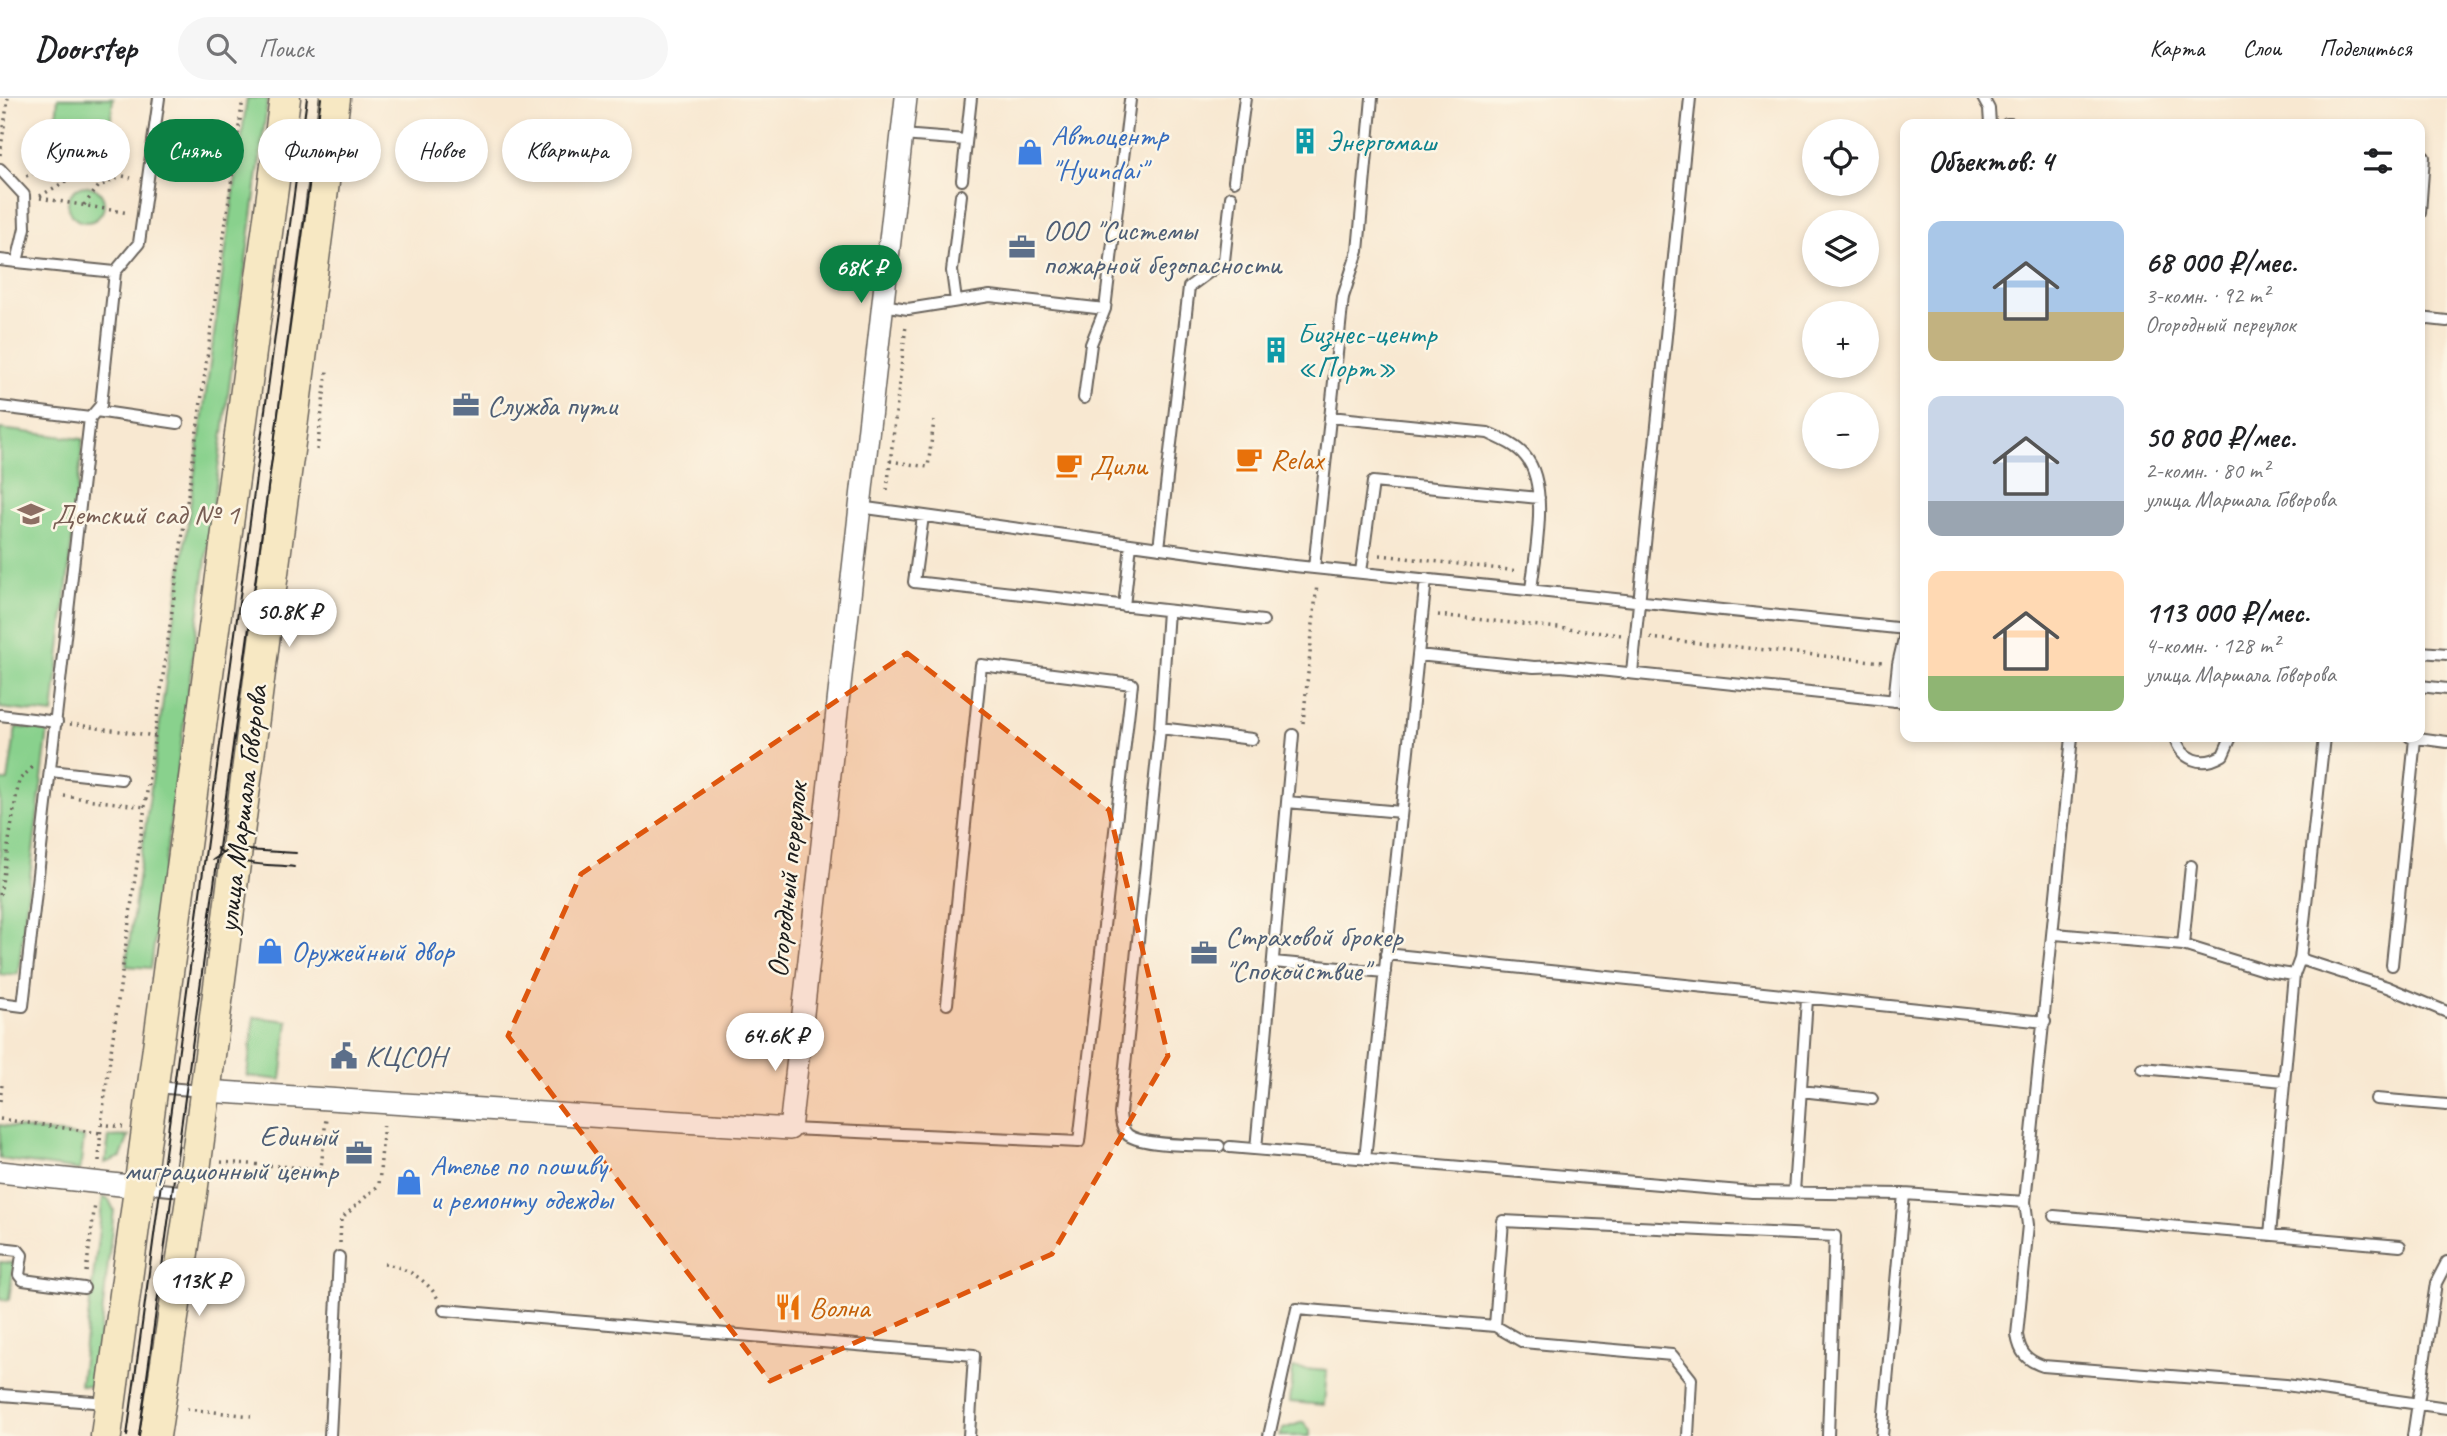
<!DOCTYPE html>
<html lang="ru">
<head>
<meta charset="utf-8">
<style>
  body { margin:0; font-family:Caveat,sans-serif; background:#f6f6f6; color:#202124; height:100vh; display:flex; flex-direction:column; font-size:26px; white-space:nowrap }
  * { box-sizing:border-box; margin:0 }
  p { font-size:23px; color:#757577 }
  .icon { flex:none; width:38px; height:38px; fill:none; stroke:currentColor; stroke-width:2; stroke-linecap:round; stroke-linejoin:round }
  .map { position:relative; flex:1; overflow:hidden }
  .panel { position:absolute; left:1900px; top:21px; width:525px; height:623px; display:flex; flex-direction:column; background:#fff; border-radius:14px; box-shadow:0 4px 10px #0003 }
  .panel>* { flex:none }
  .hud { position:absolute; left:21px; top:21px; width:665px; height:63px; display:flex; gap:14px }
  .controls { position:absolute; left:1802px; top:21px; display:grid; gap:14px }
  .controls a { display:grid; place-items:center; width:77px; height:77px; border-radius:50%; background:#fff; box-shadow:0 4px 10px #0003; font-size:35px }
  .price { position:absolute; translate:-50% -60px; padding:0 16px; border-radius:24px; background:#fff; color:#222; font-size:23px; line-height:46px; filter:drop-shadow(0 2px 4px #0008) }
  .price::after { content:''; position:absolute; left:50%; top:42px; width:21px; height:16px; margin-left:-10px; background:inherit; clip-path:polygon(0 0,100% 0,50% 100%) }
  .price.selected { background:#0b8043; color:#fff }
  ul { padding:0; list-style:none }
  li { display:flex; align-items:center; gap:21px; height:175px; padding:0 28px }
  li span { display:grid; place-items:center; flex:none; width:196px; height:140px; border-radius:14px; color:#555 }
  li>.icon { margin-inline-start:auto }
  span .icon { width:84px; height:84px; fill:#fffc; stroke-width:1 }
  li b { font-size:30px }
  h2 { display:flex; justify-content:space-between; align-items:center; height:84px; padding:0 28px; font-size:30px }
  .tag { padding:0 24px; border-radius:32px; background:#fff; box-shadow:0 4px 10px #0003; font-size:24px; line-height:63px }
  .tag.selected { background:#0b8043; color:#fff }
  header { display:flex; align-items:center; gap:42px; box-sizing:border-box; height:98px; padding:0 35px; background:#fff; border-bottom:2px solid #e0e0e0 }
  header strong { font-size:33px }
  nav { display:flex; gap:38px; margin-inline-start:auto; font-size:24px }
  .search { width:490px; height:63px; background:#f6f6f6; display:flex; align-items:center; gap:18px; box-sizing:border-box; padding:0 24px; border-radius:38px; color:#757577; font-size:26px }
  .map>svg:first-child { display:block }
  .green { fill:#89d18d; stroke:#527654; stroke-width:2 }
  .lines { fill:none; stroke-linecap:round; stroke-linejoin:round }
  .service-casing { stroke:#69635b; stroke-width:14 }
  .minor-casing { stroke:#69635b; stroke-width:24 }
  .secondary-casing { stroke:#69635b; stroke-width:33 }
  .path { stroke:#69635b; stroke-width:3.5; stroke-dasharray:2 5; stroke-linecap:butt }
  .service { stroke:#fff; stroke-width:10 }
  .minor { stroke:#fff; stroke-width:21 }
  .secondary { stroke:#f7e8c3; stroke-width:30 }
  .tram { stroke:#1c1c1c; stroke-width:2 }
  .marked { fill:#de560d; fill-opacity:0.2; stroke:#de560d; stroke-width:5; stroke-dasharray:14 9; stroke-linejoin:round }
  .labels { text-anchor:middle; stroke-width:5; stroke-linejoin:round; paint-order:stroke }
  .shop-label { font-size:30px; fill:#366cbe; stroke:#fcf5e5; text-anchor:start }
  .culture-label { font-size:30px; fill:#0d838f; stroke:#fcf5e5; text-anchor:start }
  .service-label { font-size:30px; fill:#4e5e75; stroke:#fcf5e5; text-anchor:start }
  .food-label { font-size:30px; fill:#c56008; stroke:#fcf5e5; text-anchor:start }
  .education-label { font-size:30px; fill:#785e54; stroke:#fcf5e5; text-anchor:start }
  .street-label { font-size:30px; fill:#1c1c1c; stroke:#fcf5e5 }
</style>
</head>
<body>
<header>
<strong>Doorstep</strong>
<div class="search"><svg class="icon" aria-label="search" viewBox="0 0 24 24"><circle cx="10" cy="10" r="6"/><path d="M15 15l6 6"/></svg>Поиск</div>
<nav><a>Карта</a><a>Слои</a><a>Поделиться</a></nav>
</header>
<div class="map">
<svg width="2447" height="1338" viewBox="0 0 2447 1338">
  <rect width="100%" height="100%" fill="#fcf5e5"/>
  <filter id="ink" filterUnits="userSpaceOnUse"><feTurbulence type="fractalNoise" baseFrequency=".0143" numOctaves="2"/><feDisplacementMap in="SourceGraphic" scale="14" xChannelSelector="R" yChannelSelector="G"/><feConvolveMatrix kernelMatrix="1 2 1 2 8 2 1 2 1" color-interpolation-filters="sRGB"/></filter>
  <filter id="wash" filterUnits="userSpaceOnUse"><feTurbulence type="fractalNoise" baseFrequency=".00686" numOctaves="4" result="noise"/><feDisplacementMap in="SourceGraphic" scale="28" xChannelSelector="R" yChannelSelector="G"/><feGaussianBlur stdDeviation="1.57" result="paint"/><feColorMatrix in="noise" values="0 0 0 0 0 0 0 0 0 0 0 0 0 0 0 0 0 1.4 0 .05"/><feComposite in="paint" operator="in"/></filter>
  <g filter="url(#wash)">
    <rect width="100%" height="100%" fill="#f8e8d1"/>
    <path class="green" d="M 58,0 L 113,0 L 109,40 L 55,34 Z
      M 247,0 L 268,0 L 151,870 L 126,868 Z
      M68 106a18 18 0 1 1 36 0a18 18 0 1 1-36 0Z
      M 0,331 L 83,341 L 53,616 L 0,610 Z
      M 16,629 L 48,632 L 18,876 L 0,877 L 0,683 L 8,683 Z
      M 254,919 L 288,923 L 281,982 L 247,978 Z
      M 0,1027 L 84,1039 L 80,1072 L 0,1061 Z
      M 129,1038 L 121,1059 L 105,1065 L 109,1039 Z
      M 103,1099 L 109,1102 L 114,1112 L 94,1289 L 80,1287 Z
      M 0,1164 L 14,1165 L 9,1202 L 0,1201 Z
      M 1293,1270 L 1327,1273 L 1324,1307 L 1290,1304 Z
      M 1303,1324 L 1310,1332 L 1310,1338 L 1279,1338 L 1283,1331 Z"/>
  </g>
  <g filter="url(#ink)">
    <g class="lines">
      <g class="service-casing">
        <path id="service" d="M 1983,0 L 1989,11 L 1990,26
          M 2007,26 L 2011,26
          M 902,37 L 966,42
          M 2420,59 L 2424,59 L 2420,115
          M 0,71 L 24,97 L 25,130 L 17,164 L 0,162
          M 962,82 L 971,0
          M 1234,83 L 1245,0
          M 17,164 L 115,174
          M 956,203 L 952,173 L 961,97
          M 882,207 L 908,211 L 990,198 L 1105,211
          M 2420,220 L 2447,223
          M 1084,300 L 1091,246 L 1105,211 L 1130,2
          M 0,309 L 90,320 L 23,908 L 0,905
          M 96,313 L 178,325
          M 1330,319 L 1488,335 C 1501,341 1516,347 1525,358 C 1550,387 1535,456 1531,492
          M 90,320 L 101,307 L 115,174 L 139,145 L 159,0
          M 859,409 L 1285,467 L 1906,531
          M 923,418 L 914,484 L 1263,523
          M 1159,450 L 1189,189 L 1224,163 L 1231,99
          M 1314,470 L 1343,199 L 1358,153 L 1372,0
          M 1361,474 L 1373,384 L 1539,400
          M 1124,508 L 1131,446
          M 1168,513 L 1160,630 L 1120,1016 C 1121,1024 1122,1032 1128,1037 C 1143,1048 1199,1047 1219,1048
          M 2420,554 L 2447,556
          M 1418,557 L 1534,569 L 1561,568 L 1906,604
          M 1632,575 L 1690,0
          M 2420,588 L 2447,591
          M 1894,603 L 1898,566 L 1906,532
          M 0,617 L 57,624
          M 1160,630 L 1252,641
          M 2072,639 L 2025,1104 L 2028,1127 L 2017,1237 C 2020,1255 2026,1262 2043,1268 L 2286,1287 L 2447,1310
          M 2175,639 C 2181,662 2202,670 2223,657 L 2231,639
          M 2410,639 L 2447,644
          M 51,673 L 121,681
          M 1287,704 L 1401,714
          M 2055,836 L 2183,847 L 2267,873 L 2294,877
          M 2183,847 L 2191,768
          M 1386,856 L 2045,924
          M 2300,861 L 2387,889 L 2447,914
          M 1273,864 L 1385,874
          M 2392,867 L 2415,641
          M 2142,970 L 2284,983
          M 156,989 L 202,993
          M 1801,993 L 1872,1001
          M 2376,1001 L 2447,1007
          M 790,1031 L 1079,1044 L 1132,586 L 981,567 L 947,906
          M 1230,1049 L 1752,1094 L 1904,1096 L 2025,1104
          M 1256,1051 L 1293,637
          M 1365,1061 L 1426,481
          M 142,1089 L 189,1094
          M 1794,1094 L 1807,901
          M 2054,1118 L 2400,1148
          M 2270,1137 L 2294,877 L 2300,861 L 2324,639
          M 0,1150 L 18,1152 L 22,1157 L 19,1177 L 23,1182 L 84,1190
          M 444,1212 L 974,1257 L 969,1338
          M 1495,1228 L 1503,1123 L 1835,1138 L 1828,1338
          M 1,1297 L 107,1305
          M 330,1338 L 339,1159
          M 1269,1338 L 1297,1211 L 1495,1228 L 1523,1244 L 1672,1257 L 1691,1281 L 1688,1338
          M 1882,1338 L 1904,1096
          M 2413,1338 L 2436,1185 L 2447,1164"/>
      </g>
      <g class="minor-casing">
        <path id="minor" d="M 205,993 L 790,1031 L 906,0
          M 0,1074 L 139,1089"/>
      </g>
      <g class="secondary-casing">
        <path id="secondary" d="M 106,1338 L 285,0
          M 155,1338 L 192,1095 L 335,0"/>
      </g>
      <path class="path" d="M 0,57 L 8,0
        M 95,59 L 111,75 L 131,80
        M 26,78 L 62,65 L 71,80
        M 40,98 L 71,80 L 95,59 L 97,39
        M 40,100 L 129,115
        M 84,107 L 99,88 L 121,79
        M 317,352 L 327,273
        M 890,363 L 928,369 L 934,323
        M 887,392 L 906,227
        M 1380,457 L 1518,473
        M 1438,517 L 1622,537
        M 1650,540 L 1883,564
        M 1303,625 L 1317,486
        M 70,626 L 155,638
        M 64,698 L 145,709
        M 0,797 L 19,682 L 35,667
        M 0,1003 L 2,986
        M 0,1021 L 100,1035
        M 101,1026 L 123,1029
        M 99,1063 L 101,1026 L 243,0
        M 221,1064 L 321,1071 L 326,1020
        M 340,1145 L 341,1121 L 379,1087 L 384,1023
        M 384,1166 C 404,1168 428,1182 438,1201
        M 86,1174 L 95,1106
        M 187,1311 L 251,1318"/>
      <use href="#service" class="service"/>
      <use href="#minor" class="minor"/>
      <use href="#secondary" class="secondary"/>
      <path class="tram" d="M 217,750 C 235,769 270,766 294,769
        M 213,762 L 229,751 L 296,755
        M 127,1338 L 307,0
        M 139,1338 L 321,0"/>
    </g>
  </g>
  <path class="marked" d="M 907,555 L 1109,712 L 1168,958 L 1052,1156 L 770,1283 L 508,938 L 581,776 Z"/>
  <defs>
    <g id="building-bare" transform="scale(2.1)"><path d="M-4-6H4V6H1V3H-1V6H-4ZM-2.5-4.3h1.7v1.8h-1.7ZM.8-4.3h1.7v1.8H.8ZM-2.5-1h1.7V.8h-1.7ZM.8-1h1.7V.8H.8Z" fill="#0f9aa8" stroke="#fcf5e5" stroke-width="2.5" paint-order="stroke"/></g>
    <g id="shop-bare" transform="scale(2.1)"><path d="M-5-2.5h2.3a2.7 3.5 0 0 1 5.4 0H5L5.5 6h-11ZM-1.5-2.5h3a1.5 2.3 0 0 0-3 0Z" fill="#3f7fe0" stroke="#fcf5e5" stroke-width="2.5" paint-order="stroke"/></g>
    <g id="office-bare" transform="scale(2.1)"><path d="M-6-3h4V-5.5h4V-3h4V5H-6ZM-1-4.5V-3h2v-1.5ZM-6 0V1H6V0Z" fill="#5c6f8a" stroke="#fcf5e5" stroke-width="2.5" paint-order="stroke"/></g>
    <g id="cafe-bare" transform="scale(2.1)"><path d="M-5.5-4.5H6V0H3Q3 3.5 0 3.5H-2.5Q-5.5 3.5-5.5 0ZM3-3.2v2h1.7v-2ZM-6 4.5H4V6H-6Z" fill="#e8710a" stroke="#fcf5e5" stroke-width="2.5" paint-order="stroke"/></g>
    <g id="school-bare" transform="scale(2.1)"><path d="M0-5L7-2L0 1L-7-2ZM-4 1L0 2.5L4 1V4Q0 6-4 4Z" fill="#8d6e63" stroke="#fcf5e5" stroke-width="2.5" paint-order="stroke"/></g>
    <g id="civic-bare" transform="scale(2.1)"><path d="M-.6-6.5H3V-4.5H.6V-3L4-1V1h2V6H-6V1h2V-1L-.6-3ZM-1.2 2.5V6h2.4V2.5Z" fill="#5c6f8a" stroke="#fcf5e5" stroke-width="2.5" paint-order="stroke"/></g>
    <g id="restaurant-bare" transform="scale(2.1)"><path d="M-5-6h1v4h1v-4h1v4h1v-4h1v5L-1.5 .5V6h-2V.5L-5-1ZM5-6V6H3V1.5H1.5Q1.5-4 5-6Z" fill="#e8710a" stroke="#fcf5e5" stroke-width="2.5" paint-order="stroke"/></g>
  </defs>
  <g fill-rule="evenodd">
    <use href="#building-bare" x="1305" y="43"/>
    <use href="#shop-bare" x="1030" y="54"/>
    <use href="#office-bare" x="1022" y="149"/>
    <use href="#building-bare" x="1276" y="252"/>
    <use href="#office-bare" x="466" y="307"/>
    <use href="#cafe-bare" x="1249" y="361"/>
    <use href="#cafe-bare" x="1069" y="367"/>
    <use href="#school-bare" x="31" y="416"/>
    <use href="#shop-bare" x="270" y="853"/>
    <use href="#office-bare" x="1204" y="855"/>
    <use href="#civic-bare" x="344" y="958"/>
    <use href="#office-bare" x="359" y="1055"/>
    <use href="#shop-bare" x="409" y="1084"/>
    <use href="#restaurant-bare" x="788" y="1209"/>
  </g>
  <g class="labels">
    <g class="shop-label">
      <text x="1051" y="47">Автоцентр<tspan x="1051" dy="34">"Hyundai"</tspan></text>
      <text x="291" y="863">Оружейный двор</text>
      <text x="430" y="1077">Ателье по пошиву<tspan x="430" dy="34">и ремонту одежды</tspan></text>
    </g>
    <g class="culture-label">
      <text x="1326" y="53">Энергомаш</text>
      <text x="1297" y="245">Бизнес-центр<tspan x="1297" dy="34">«Порт»</tspan></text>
    </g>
    <g class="service-label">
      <text x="1043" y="142">ООО "Системы<tspan x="1043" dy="34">пожарной безопасности</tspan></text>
      <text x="487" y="317">Служба пути</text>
      <text x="1225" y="848">Страховой брокер<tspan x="1225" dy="34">"Спокойствие"</tspan></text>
      <text x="365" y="968">КЦСОН</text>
      <text x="338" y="1048" text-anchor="end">Единый<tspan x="338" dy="34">миграционный центр</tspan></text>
    </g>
    <g class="food-label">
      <text x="1270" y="371">Relax</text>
      <text x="1090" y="377">Дили</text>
      <text x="809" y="1219">Волна</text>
    </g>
    <g class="education-label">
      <text x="52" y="426">Детский сад № 1</text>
    </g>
    <g class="street-label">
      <text transform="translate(242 711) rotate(-83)" y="10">улица Маршала Говорова</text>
      <text transform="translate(787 782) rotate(-84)" y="10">Огородный переулок</text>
    </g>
  </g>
</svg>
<div class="controls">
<a><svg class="icon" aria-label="locate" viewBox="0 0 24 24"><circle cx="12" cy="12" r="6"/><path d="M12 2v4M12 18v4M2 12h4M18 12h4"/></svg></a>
<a><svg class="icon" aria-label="layers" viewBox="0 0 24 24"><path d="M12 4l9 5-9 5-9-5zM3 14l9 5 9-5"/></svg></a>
<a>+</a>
<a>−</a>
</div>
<b class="price selected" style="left:861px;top:207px">68K ₽</b>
<b class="price" style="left:289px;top:551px">50.8K ₽</b>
<b class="price" style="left:775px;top:975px">64.6K ₽</b>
<b class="price" style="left:199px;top:1220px">113K ₽</b>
<div class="hud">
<a class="tag">Купить</a>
<a class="tag selected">Снять</a>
<a class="tag">Фильтры</a>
<a class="tag">Новое</a>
<a class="tag">Квартира</a>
</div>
<section class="panel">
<h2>Объектов: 4<svg class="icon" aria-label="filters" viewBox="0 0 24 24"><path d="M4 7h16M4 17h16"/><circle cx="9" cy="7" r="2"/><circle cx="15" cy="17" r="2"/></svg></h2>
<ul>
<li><span style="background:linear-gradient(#a9c7e8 65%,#c2b280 0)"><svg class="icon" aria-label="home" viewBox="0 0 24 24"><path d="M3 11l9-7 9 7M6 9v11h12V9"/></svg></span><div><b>68 000 ₽/мес.</b><p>3-комн. · 92 m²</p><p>Огородный переулок</p></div></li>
<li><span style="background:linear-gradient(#c9d6e8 75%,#9aa5b1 0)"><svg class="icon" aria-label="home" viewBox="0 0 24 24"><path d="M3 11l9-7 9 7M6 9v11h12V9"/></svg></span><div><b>50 800 ₽/мес.</b><p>2-комн. · 80 m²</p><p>улица Маршала Говорова</p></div></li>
<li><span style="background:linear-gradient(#ffd9b3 75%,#8fb573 0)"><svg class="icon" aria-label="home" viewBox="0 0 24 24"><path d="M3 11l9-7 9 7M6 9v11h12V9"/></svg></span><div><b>113 000 ₽/мес.</b><p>4-комн. · 128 m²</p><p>улица Маршала Говорова</p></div></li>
</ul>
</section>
</div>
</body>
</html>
